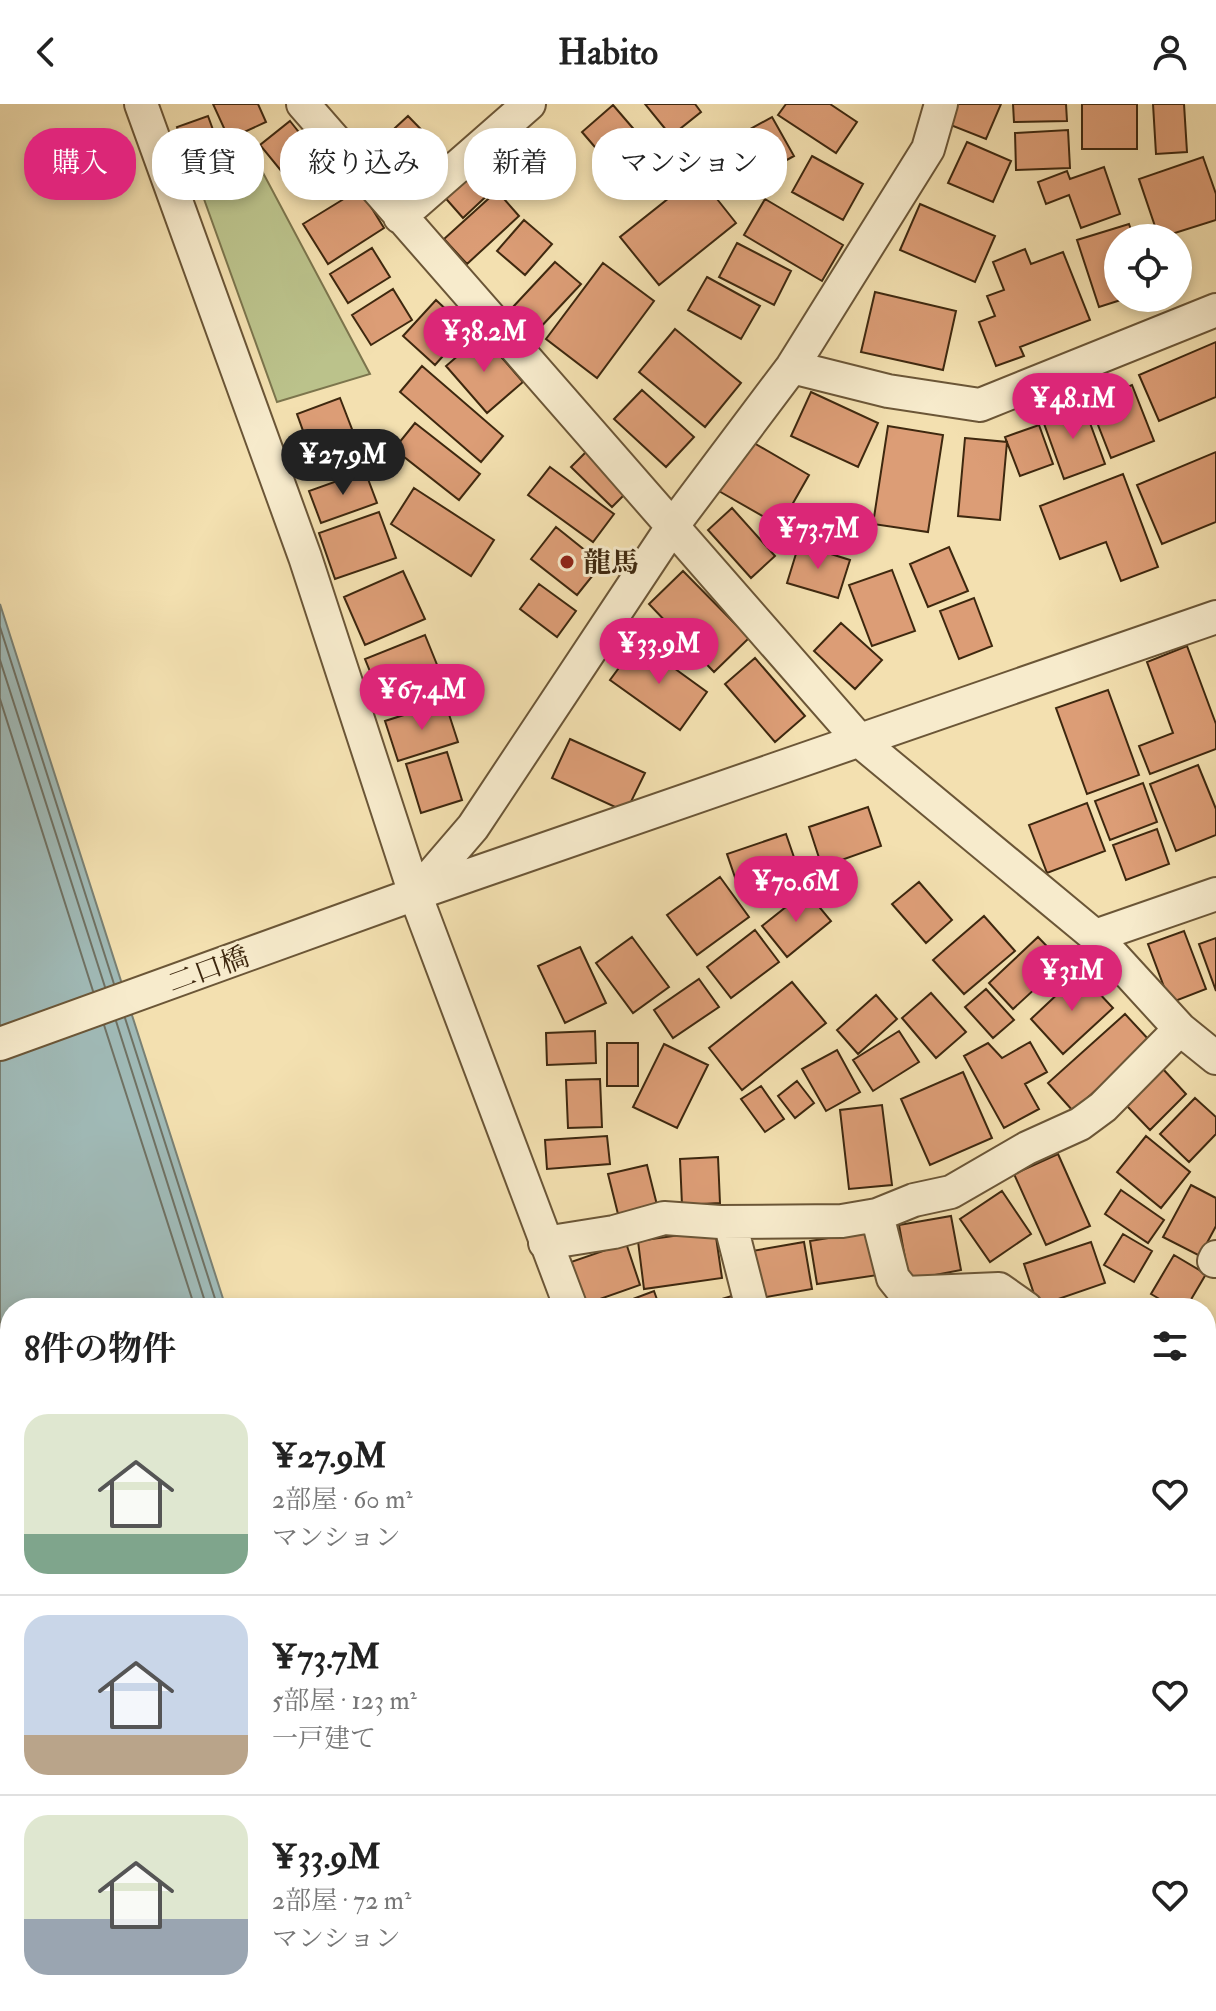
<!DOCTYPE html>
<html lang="ja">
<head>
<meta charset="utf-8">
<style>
  body { margin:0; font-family:"IM FELL Double Pica","Noto Serif JP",serif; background:#f6f6f6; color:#222; height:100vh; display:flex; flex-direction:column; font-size:30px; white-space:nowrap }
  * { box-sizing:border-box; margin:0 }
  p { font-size:26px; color:#767676 }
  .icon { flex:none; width:44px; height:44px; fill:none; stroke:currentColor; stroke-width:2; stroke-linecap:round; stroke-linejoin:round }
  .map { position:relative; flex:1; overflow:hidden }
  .drawer { position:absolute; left:0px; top:1194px; width:1216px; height:714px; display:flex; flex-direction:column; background:#fff; border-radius:32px 32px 0 0; box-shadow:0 4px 12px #0003 }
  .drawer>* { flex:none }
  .guide { position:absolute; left:24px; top:24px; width:800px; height:72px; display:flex; gap:16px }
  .tools { position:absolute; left:1104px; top:120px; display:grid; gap:16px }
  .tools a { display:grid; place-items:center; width:88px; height:88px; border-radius:50%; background:#fff; box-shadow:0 4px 12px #0003; font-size:40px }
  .price { position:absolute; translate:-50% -68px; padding:0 18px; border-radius:28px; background:#db2777; color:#fff; font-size:26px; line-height:52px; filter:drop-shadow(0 2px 4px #0008) }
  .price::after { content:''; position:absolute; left:50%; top:48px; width:24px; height:18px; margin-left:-12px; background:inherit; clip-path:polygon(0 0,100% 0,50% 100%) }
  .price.selected { background:#222; color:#fff }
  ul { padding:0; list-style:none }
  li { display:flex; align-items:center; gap:24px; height:200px; padding:0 24px }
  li+li { border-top:2px solid #e0e0e0 }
  li span { display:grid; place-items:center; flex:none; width:224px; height:160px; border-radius:24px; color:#555 }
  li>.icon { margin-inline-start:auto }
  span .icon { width:96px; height:96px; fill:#fffc; stroke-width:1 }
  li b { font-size:34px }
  h2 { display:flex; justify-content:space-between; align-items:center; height:96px; padding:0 24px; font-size:34px }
  .chip { padding:0 28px; border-radius:32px; background:#fff; box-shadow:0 4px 12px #0003; font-size:28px; line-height:72px }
  .chip.selected { background:#db2777; color:#fff }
  header { display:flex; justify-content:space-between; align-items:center; height:104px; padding:0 24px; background:#fff; font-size:36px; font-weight:700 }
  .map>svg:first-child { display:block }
  .green { fill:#bbc28b; stroke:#7c754d; stroke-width:2 }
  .water { fill:#a0bab7; stroke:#798074; stroke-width:2 }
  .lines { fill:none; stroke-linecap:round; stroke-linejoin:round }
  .shore { stroke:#6f7163; stroke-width:2 }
  .building { fill:#dc9d76; stroke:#3e280f; stroke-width:2 }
  .minor-casing { stroke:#6b5637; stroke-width:36 }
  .path { stroke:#3e280f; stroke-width:5; stroke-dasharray:2 4; stroke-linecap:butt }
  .minor { stroke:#f7ebcc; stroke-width:32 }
  .poi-dot { fill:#8f2418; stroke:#f7ebcc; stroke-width:3 }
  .labels { text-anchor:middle; stroke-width:6; stroke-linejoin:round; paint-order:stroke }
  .poi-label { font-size:28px; font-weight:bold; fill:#3e280f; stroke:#f7ebcc; text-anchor:start }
  .street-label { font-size:28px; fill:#3e280f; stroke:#f7ebcc }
</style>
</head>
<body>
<header><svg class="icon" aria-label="back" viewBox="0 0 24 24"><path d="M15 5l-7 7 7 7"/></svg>Habito<svg class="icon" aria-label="person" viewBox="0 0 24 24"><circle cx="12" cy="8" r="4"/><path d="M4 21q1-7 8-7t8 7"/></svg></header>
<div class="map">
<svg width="1216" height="1907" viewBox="0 0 1216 1907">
  <rect width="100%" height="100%" fill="#f3e0b0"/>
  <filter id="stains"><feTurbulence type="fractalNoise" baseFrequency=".0025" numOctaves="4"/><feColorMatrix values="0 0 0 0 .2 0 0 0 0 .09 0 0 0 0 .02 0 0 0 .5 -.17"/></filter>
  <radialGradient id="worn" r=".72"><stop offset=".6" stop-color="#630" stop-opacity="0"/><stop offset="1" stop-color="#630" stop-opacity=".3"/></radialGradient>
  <path class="green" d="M 253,50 L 370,270 L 277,298 L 200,84 Z"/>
  <path class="water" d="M 0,500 L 226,1204 L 10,1204 L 10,1397 L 0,1360 Z
    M 144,1898 L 429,1898 L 431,1907 L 146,1907 Z"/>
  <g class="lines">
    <path class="shore" d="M 0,523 L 114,880
      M 0,556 L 105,883
      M 0,595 L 93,887
      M 125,914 L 218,1204
      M 116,917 L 207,1204
      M 104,921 L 195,1204"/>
  </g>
  <path class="building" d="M 213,0 L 258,0 L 266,18 L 229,35 Z
    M 645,0 L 695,0 L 701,8 L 671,32 Z
    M 786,0 L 830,0 L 857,18 L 836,49 L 778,11 Z
    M 957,0 L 1001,0 L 986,35 L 948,20 Z
    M 1013,0 L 1066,0 L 1067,17 L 1014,18 Z
    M 1082,0 L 1137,0 L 1137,45 L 1082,45 Z
    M 1153,0 L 1184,0 L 1187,48 L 1156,50 Z
    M 613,1 L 656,51 L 625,78 L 582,28 Z
    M 208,12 L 225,59 L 194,70 L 177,23 Z
    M 408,12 L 443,48 L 404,84 L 370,47 Z
    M 772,13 L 794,52 L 736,84 L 714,45 Z
    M 290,17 L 329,66 L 300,90 L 260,41 Z
    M 1068,26 L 1070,64 L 1016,66 L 1015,29 Z
    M 967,38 L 1011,57 L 993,98 L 948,79 Z
    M 812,52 L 863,80 L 843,116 L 792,88 Z
    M 1203,53 L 1216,90 L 1216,116 L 1159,134 L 1139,75 Z
    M 471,61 L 494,85 L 463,114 L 441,89 Z
    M 1104,63 L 1120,110 L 1081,124 L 1069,91 L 1046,100 L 1038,78 L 1067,67 L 1070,75 Z
    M 698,71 L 736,119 L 659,181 L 620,133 Z
    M 360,85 L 384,124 L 328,160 L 303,120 Z
    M 497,87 L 519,112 L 467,160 L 444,135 Z
    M 765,95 L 843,141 L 822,177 L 744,131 Z
    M 920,100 L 995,132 L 975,178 L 900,146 Z
    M 524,116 L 552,140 L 525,171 L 497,147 Z
    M 1129,120 L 1134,134 L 1118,134 L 1118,194 L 1127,194 L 1099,203 L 1077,136 Z
    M 737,139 L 791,167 L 774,201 L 719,173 Z
    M 372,144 L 390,173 L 348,199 L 330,170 Z
    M 1025,145 L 1031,160 L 1063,148 L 1090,216 L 1020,243 L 1024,252 L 996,262 L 979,218 L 995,212 L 987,192 L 1004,186 L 993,158 Z
    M 555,158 L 581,180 L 537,227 L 512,204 Z
    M 603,159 L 654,197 L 597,274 L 546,235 Z
    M 707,173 L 760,202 L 741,235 L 688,206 Z
    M 393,185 L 412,216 L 371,241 L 352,211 Z
    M 875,188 L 956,207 L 943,266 L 861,248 Z
    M 436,196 L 467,225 L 435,261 L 403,232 Z
    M 675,225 L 741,279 L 705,323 L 639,268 Z
    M 482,231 L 523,278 L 487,309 L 446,262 Z
    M 1216,238 L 1216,293 L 1159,317 L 1139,271 Z
    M 422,262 L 503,332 L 481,358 L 400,288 Z
    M 1132,281 L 1154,337 L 1111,354 L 1089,298 Z
    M 642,286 L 694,333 L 666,363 L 614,315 Z
    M 811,288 L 878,319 L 858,363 L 791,332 Z
    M 340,294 L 355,333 L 311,349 L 297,310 Z
    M 1083,300 L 1105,360 L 1064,375 L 1042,314 Z
    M 415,319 L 480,370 L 459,396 L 394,345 Z
    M 1039,321 L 1053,360 L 1020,372 L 1005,333 Z
    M 888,322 L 943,331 L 928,428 L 873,420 Z
    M 965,334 L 1007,338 L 1000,416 L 958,412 Z
    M 747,335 L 809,371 L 780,422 L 717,386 Z
    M 588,346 L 629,386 L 612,403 L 571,363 Z
    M 1216,348 L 1216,418 L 1162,440 L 1137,381 Z
    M 550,363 L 614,410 L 593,438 L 528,391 Z
    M 365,367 L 377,399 L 321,419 L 309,387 Z
    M 1123,370 L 1158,463 L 1121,477 L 1106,438 L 1060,455 L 1040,402 Z
    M 414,384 L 494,436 L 471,472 L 391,420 Z
    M 732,404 L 775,452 L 751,474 L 708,426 Z
    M 379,408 L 396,454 L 335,475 L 319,429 Z
    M 556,423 L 602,460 L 577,491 L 531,455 Z
    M 799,440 L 850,456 L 838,494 L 787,479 Z
    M 949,443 L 968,487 L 928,503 L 910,460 Z
    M 892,466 L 915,527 L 872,542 L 849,481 Z
    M 403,467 L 425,515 L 365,541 L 344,493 Z
    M 683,467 L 749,534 L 714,568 L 649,500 Z
    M 539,480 L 576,507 L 557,533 L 520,505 Z
    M 974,494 L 992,542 L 959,555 L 940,507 Z
    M 841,519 L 882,556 L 855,585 L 814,547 Z
    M 425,531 L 444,578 L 384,602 L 365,555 Z
    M 638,538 L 707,588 L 680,626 L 610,576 Z
    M 1187,542 L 1216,620 L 1216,645 L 1150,670 L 1139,642 L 1173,629 L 1147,558 Z
    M 755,554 L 805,612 L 775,638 L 725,580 Z
    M 1108,586 L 1139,671 L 1087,690 L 1056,604 Z
    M 445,598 L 458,638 L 398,657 L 385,617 Z
    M 570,635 L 645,669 L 626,708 L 552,674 Z
    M 447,648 L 462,696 L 421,709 L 406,660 Z
    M 1198,661 L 1216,705 L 1216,731 L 1176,747 L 1150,680 Z
    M 1143,679 L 1157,718 L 1110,736 L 1095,697 Z
    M 1087,699 L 1105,747 L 1047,769 L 1029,721 Z
    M 868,703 L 881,742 L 822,763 L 809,723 Z
    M 1157,725 L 1169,760 L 1126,776 L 1113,741 Z
    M 786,730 L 798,765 L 739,785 L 727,750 Z
    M 720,773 L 749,813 L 697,851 L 667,811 Z
    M 919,778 L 952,816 L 926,839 L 892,800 Z
    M 806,787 L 831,817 L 787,853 L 762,822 Z
    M 984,812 L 1015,847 L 964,890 L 933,856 Z
    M 755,826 L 779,858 L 731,894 L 707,863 Z
    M 1184,827 L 1206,885 L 1170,899 L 1148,840 Z
    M 632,833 L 669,883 L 633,909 L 596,859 Z
    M 1038,833 L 1063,859 L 1013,905 L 989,879 Z
    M 1216,834 L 1216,887 L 1199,840 Z
    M 580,843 L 606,899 L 565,919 L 538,862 Z
    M 1080,869 L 1113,904 L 1063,950 L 1031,915 Z
    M 699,875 L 719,903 L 673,934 L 654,906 Z
    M 792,878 L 826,919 L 742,986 L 709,944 Z
    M 986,885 L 1014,916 L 993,934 L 965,903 Z
    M 931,889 L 966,928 L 936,954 L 902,914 Z
    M 876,891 L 897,915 L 858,950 L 837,926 Z
    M 1125,910 L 1150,937 L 1073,1007 L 1048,979 Z
    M 595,927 L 596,959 L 547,961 L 546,929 Z
    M 899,927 L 919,958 L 873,987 L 853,956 Z
    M 1030,938 L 1047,968 L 1025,980 L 1039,1005 L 1004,1024 L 964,952 L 988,939 L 1002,954 Z
    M 607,939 L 638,939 L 638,982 L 607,982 Z
    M 664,940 L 708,961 L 677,1024 L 633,1003 Z
    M 837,946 L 860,988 L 826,1007 L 802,965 Z
    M 1163,965 L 1186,990 L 1150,1026 L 1126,1001 Z
    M 963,968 L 992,1034 L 930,1061 L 901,995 Z
    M 600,975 L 602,1023 L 568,1024 L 566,976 Z
    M 797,977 L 814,999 L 795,1014 L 778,992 Z
    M 761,982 L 784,1015 L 765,1028 L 741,995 Z
    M 1195,994 L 1216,1013 L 1216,1030 L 1189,1058 L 1160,1030 Z
    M 882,1001 L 892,1081 L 849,1085 L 840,1006 Z
    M 607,1032 L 610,1060 L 547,1065 L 545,1036 Z
    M 1146,1032 L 1190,1068 L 1161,1104 L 1117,1068 Z
    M 1058,1050 L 1090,1122 L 1046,1141 L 1014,1070 Z
    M 718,1053 L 720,1099 L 682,1101 L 680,1055 Z
    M 647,1061 L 657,1101 L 618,1110 L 608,1070 Z
    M 1191,1081 L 1216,1094 L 1216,1122 L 1200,1152 L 1163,1133 Z
    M 1121,1086 L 1164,1116 L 1148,1139 L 1105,1110 Z
    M 1002,1087 L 1031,1130 L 990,1158 L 960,1115 Z
    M 951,1112 L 961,1166 L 909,1176 L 899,1121 Z
    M 715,1126 L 722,1174 L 644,1185 L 638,1137 Z
    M 871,1127 L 878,1171 L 817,1180 L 810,1137 Z
    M 1123,1130 L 1152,1147 L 1134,1178 L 1104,1161 Z
    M 804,1138 L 812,1185 L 760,1194 L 752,1147 Z
    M 1091,1138 L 1105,1179 L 1038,1202 L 1024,1160 Z
    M 626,1139 L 640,1181 L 583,1201 L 568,1159 Z
    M 1174,1151 L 1206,1170 L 1186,1204 L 1175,1204 L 1151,1190 Z
    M 654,1187 L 660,1204 L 609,1204 Z
    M 735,1191 L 739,1204 L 702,1204 L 702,1201 Z
    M 893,1195 L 894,1204 L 840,1204 Z
    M 823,1196 L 824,1204 L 780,1204 Z
    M 1206,1347 L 1216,1358 L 1214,1414 L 1206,1405 Z
    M 1209,1457 L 1215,1506 L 1206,1507 L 1206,1458 Z
    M 1207,1714 L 1216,1715 L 1216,1750 L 1206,1749 Z
    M 1206,1762 L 1216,1762 L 1216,1809 L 1206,1808 Z
    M 1206,1815 L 1216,1815 L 1216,1864 L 1206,1864 Z
    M 1206,1870 L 1216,1871 L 1216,1907 L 1184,1907 L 1184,1898 L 1206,1898 Z
    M 952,1898 L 1005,1898 L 1005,1907 L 953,1907 Z
    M 1011,1898 L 1054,1898 L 1054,1907 L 1011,1907 Z
    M 1087,1898 L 1133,1898 L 1133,1907 L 1087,1907 Z"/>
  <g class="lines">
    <g class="minor-casing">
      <path id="minor" d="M 141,0 L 305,453 L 415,790 L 571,1204
        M 303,0 L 861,638 L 1095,832 L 1180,925 L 1216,954
        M 400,113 L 529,0
        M 792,263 L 888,287 L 980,301 L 1216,206
        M 418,787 L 473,723 L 674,420 L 792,263 L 928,45 L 941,0
        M 1095,832 L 1216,790
        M 0,940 L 415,790 L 1216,513
        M 877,1111 L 893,1174 L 905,1189 L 999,1185 L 1026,1204
        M 730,1118 L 752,1204
        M 545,1139 L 614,1128 L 664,1114 L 720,1118 L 842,1117 L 877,1111 L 914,1096 L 951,1088 L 1027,1044 L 1080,1020 L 1103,1003 L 1180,925
        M 1214,1157 L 1216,1153
        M 1206,1326 L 1216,1335
        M 1206,1538 L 1216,1539
        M 1206,1660 L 1216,1623
        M 876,1898 L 880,1907"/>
    </g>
    <path class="path" d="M 0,1813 L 10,1810"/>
    <use href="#minor" class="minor"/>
  </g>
  <circle class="poi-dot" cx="567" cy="458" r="8"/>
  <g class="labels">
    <g class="poi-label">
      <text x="583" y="468">龍馬</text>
    </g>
    <g class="street-label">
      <text transform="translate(208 865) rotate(-20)" y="10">二口橋</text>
    </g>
  </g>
  <rect width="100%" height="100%" filter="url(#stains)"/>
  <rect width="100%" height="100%" fill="url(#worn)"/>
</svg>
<div class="tools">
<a><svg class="icon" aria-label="locate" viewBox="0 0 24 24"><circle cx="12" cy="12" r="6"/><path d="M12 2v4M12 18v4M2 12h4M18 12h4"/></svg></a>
</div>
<b class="price" style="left:484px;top:270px">¥38.2M</b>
<b class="price" style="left:1073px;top:337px">¥48.1M</b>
<b class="price selected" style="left:343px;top:393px">¥27.9M</b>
<b class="price" style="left:818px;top:467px">¥73.7M</b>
<b class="price" style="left:659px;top:582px">¥33.9M</b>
<b class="price" style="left:422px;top:628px">¥67.4M</b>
<b class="price" style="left:796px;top:820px">¥70.6M</b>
<b class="price" style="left:1072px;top:909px">¥31M</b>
<div class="guide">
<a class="chip selected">購入</a>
<a class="chip">賃貸</a>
<a class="chip">絞り込み</a>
<a class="chip">新着</a>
<a class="chip">マンション</a>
</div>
<section class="drawer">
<h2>8件の物件<svg class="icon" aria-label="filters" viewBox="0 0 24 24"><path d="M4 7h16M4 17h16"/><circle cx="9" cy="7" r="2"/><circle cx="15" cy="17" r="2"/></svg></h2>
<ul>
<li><span style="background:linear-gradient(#dfe7d0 75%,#7fa58c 0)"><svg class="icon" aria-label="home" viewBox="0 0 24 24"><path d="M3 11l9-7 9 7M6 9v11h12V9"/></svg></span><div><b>¥27.9M</b><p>2部屋 · 60 m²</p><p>マンション</p></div><svg class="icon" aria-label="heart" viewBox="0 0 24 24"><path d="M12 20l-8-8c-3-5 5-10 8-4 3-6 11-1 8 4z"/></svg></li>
<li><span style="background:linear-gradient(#c9d6e8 75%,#b9a48a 0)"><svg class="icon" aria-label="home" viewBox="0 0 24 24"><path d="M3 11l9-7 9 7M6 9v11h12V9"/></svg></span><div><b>¥73.7M</b><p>5部屋 · 123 m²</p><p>一戸建て</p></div><svg class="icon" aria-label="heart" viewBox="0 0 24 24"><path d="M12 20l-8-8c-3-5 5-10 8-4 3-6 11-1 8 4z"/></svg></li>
<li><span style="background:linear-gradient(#dfe7d0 65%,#9aa5b1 0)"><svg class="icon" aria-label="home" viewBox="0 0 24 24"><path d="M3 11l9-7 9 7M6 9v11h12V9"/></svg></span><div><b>¥33.9M</b><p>2部屋 · 72 m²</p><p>マンション</p></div><svg class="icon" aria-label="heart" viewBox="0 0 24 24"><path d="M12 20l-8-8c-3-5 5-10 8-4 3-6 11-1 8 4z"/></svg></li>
</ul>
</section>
</div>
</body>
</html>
